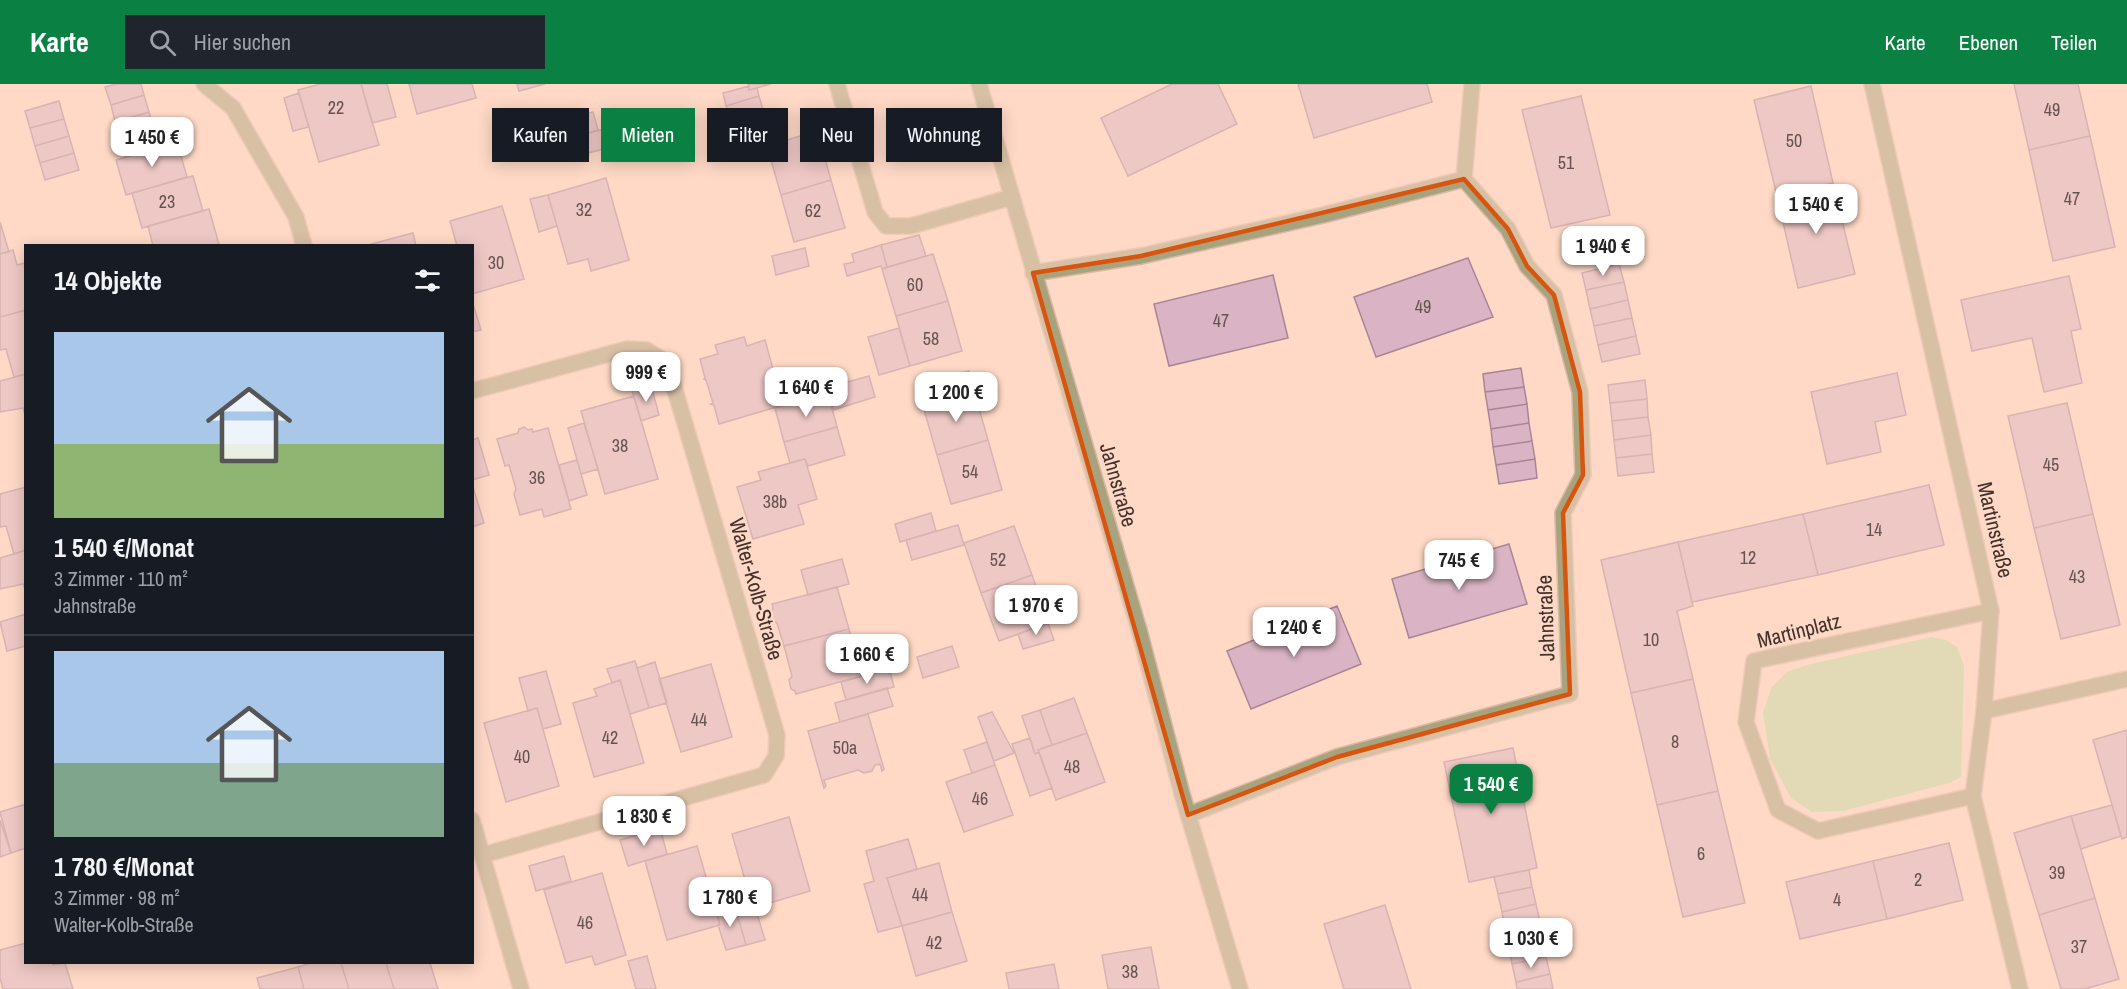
<!DOCTYPE html>
<html lang="de">
<head>
<meta charset="utf-8">
<style>
  body { margin:0; font-family:"Archivo Narrow",sans-serif; background:#20242c; color:#f1f3f6; height:100vh; display:flex; flex-direction:column; font-size:22px; white-space:nowrap }
  * { box-sizing:border-box; margin:0 }
  p { font-size:20px; color:#9ea1a6 }
  .icon { flex:none; width:33px; height:33px; fill:none; stroke:currentColor; stroke-width:2; stroke-linecap:round; stroke-linejoin:round }
  .map { position:relative; flex:1; overflow:hidden }
  .sheet { position:absolute; left:24px; top:160px; width:450px; height:720px; display:flex; flex-direction:column; background:#171b24; border-radius:0px; box-shadow:0 3px 15px #0003 }
  .sheet>* { flex:none }
  .hud { position:absolute; left:492px; top:24px; width:570px; height:54px; display:flex; gap:12px }
  .price { position:absolute; translate:-50% -51px; padding:0 14px; border-radius:12px; background:#fff; color:#222; font-size:20px; line-height:39px; filter:drop-shadow(0 2px 3px #0008) }
  .price::after { content:''; position:absolute; left:50%; top:36px; width:18px; height:14px; margin-left:-9px; background:inherit; clip-path:polygon(0 0,100% 0,50% 100%) }
  .price.current { background:#0b8043; color:#fff }
  ul { padding:0; list-style:none }
  li { display:grid; align-content:center; gap:12px; height:318px; padding:0 30px }
  li+li { border-top:2px solid #363941 }
  li span { display:grid; place-items:center; height:186px; border-radius:0px; color:#555 }
  li>.icon { margin-inline-start:auto }
  span .icon { width:108px; height:108px; fill:#fffc; stroke-width:1 }
  li b { font-size:26px }
  h2 { display:flex; justify-content:space-between; align-items:center; height:72px; padding:0 30px; font-size:26px }
  .pill { padding:0 21px; border-radius:0px; background:#171b24; box-shadow:0 3px 15px #0003; font-size:21px; line-height:54px }
  .pill.current { background:#0b8043; color:#fff }
  header { display:flex; align-items:center; gap:36px; box-sizing:border-box; height:84px; padding:0 30px; background:#0b8043; color:#fff }
  header strong { font-size:28px }
  nav { display:flex; gap:33px; margin-inline-start:auto; font-size:21px }
  .search { width:420px; height:54px; background:#20242c; display:flex; align-items:center; gap:15px; box-sizing:border-box; padding:0 21px; border-radius:0px; color:#9ea1a6; font-size:22px }
  .map>svg:first-child { display:block }
  .green { fill:#bedba5 }
  .building { fill:#dab4c4; stroke:#a98595; stroke-width:1.5 }
  .lines { fill:none; stroke-linecap:round; stroke-linejoin:round }
  .lane-casing { stroke:#d9b8a7; stroke-width:18 }
  .street-casing { stroke:#d9b8a7; stroke-width:18 }
  .lane { stroke:#a8a37d; stroke-width:15 }
  .street { stroke:#a8a37d; stroke-width:15 }
  .marked { fill:none; stroke:#d7550f; stroke-width:4.5; stroke-linejoin:round }
  .labels { text-anchor:middle; stroke-width:4.5; stroke-linejoin:round; paint-order:stroke }
  .number-label { font-size:18px; fill:#675251 }
  .street-label { font-size:21px; fill:#41322b; stroke:#ffd9c6 }
</style>
</head>
<body>
<header>
<strong>Karte</strong>
<div class="search"><svg class="icon" aria-label="search" viewBox="0 0 24 24"><circle cx="10" cy="10" r="6"/><path d="M15 15l6 6"/></svg>Hier suchen</div>
<nav><a>Karte</a><a>Ebenen</a><a>Teilen</a></nav>
</header>
<div class="map">
<svg width="2127" height="905" viewBox="0 0 2127 905">
  <rect width="100%" height="100%" fill="#ffd9c6"/>
  <path class="green" d="M 1931,553 L 1946,556 L 1957,563 L 1964,581 L 1961,693 L 1949,699 L 1843,727 L 1812,728 L 1791,714 L 1770,675 L 1763,628 L 1772,603 L 1787,588 L 1807,581 Z"/>
  <path class="building" d="M 117,0 L 141,0 L 144,11 L 111,21 L 105,3 Z
    M 320,0 L 361,0 L 379,61 L 319,78 L 298,6 Z
    M 361,0 L 387,0 L 396,33 L 372,39 Z
    M 409,0 L 472,0 L 476,14 L 417,30 Z
    M 517,0 L 545,0 L 519,7 Z
    M 748,0 L 771,0 L 749,6 Z
    M 1172,0 L 1218,0 L 1237,40 L 1128,92 L 1101,34 Z
    M 1298,0 L 1427,0 L 1432,18 L 1314,54 Z
    M 2014,0 L 2078,0 L 2090,52 L 2029,66 Z
    M 749,2 L 749,6 L 757,4 L 759,12 L 726,22 L 723,9 Z
    M 1811,2 L 1833,99 L 1777,112 L 1754,16 Z
    M 299,9 L 309,43 L 293,47 L 284,14 Z
    M 144,11 L 149,28 L 115,38 L 111,21 Z
    M 759,12 L 765,33 L 732,42 L 726,22 Z
    M 1581,12 L 1610,131 L 1551,144 L 1522,26 Z
    M 59,17 L 64,35 L 30,44 L 25,27 Z
    M 149,28 L 154,46 L 120,56 L 115,38 Z
    M 593,28 L 598,46 L 568,55 L 563,36 Z
    M 765,33 L 770,53 L 738,62 L 732,42 Z
    M 64,35 L 69,52 L 35,62 L 30,44 Z
    M 611,43 L 616,62 L 588,69 L 582,51 Z
    M 154,46 L 159,63 L 126,73 L 120,56 Z
    M 817,47 L 831,96 L 781,111 L 767,62 Z
    M 69,52 L 74,69 L 40,79 L 35,62 Z
    M 2090,52 L 2115,163 L 2053,177 L 2029,66 Z
    M 770,53 L 773,60 L 767,62 L 768,67 L 741,75 L 738,62 Z
    M 177,58 L 187,93 L 126,111 L 116,76 Z
    M 74,69 L 79,86 L 45,96 L 40,79 Z
    M 193,92 L 203,127 L 142,144 L 132,109 Z
    M 606,94 L 629,176 L 591,187 L 588,175 L 568,180 L 548,111 Z
    M 831,96 L 845,144 L 794,158 L 781,111 Z
    M 1833,99 L 1855,190 L 1798,204 L 1777,112 Z
    M 548,111 L 557,142 L 539,148 L 530,115 Z
    M 502,122 L 524,195 L 472,210 L 472,162 L 457,162 L 450,137 Z
    M 209,125 L 219,160 L 213,162 L 153,162 L 148,142 Z
    M 0,138 L 9,168 L 0,170 Z
    M 413,149 L 416,162 L 364,162 Z
    M 919,151 L 926,172 L 887,183 L 881,161 Z
    M 881,161 L 887,183 L 882,185 L 881,182 L 847,192 L 844,180 L 854,178 L 852,170 Z
    M 805,164 L 809,182 L 776,191 L 772,172 Z
    M 13,166 L 17,181 L 25,179 L 26,182 L 26,226 L 0,233 L 0,170 Z
    M 933,170 L 948,217 L 896,232 L 882,185 Z
    M 1468,174 L 1493,233 L 1376,273 L 1354,213 Z
    M 1619,180 L 1624,198 L 1586,206 L 1582,189 Z
    M 1273,191 L 1288,254 L 1169,282 L 1154,220 Z
    M 2069,192 L 2081,245 L 2071,247 L 2082,299 L 2044,308 L 2032,254 L 1972,267 L 1961,216 Z
    M 1624,198 L 1628,216 L 1590,225 L 1586,206 Z
    M 1628,216 L 1632,234 L 1594,242 L 1590,225 Z
    M 472,217 L 481,246 L 472,248 Z
    M 948,217 L 962,267 L 910,282 L 896,232 Z
    M 26,226 L 26,290 L 14,293 L 6,265 L 0,266 L 0,233 Z
    M 1632,234 L 1636,252 L 1598,261 L 1594,242 Z
    M 899,244 L 910,282 L 879,291 L 868,253 Z
    M 1636,252 L 1640,270 L 1602,278 L 1598,261 Z
    M 744,253 L 747,262 L 765,256 L 783,321 L 719,340 L 714,321 L 711,320 L 713,319 L 706,296 L 704,295 L 705,294 L 700,275 L 718,270 L 715,261 Z
    M 1521,284 L 1524,303 L 1485,308 L 1483,290 Z
    M 969,287 L 974,307 L 931,320 L 926,299 Z
    M 1897,289 L 1906,331 L 1875,338 L 1881,368 L 1827,380 L 1811,308 Z
    M 26,290 L 26,334 L 23,324 L 0,328 L 0,297 Z
    M 869,292 L 875,313 L 833,326 L 826,304 Z
    M 1645,296 L 1647,315 L 1610,319 L 1608,301 Z
    M 651,301 L 659,331 L 641,337 L 632,307 Z
    M 1524,303 L 1527,320 L 1488,326 L 1485,308 Z
    M 974,307 L 988,356 L 937,371 L 923,322 Z
    M 828,309 L 837,343 L 784,358 L 775,324 Z
    M 634,312 L 658,395 L 605,410 L 581,327 Z
    M 1647,315 L 1648,333 L 1612,337 L 1610,319 Z
    M 2067,319 L 2093,430 L 2034,444 L 2008,332 Z
    M 1527,320 L 1529,339 L 1491,345 L 1488,326 Z
    M 1648,333 L 1651,351 L 1614,356 L 1612,337 Z
    M 584,339 L 598,385 L 581,390 L 568,344 Z
    M 1529,339 L 1532,357 L 1493,363 L 1491,345 Z
    M 524,343 L 528,346 L 532,345 L 533,348 L 548,344 L 571,425 L 544,433 L 542,425 L 520,431 L 514,410 L 516,405 L 509,381 L 505,382 L 497,355 L 518,349 L 519,345 Z
    M 837,343 L 845,371 L 808,382 L 805,375 L 790,379 L 784,358 Z
    M 1651,351 L 1652,370 L 1616,374 L 1614,356 Z
    M 478,354 L 489,391 L 472,396 L 472,356 Z
    M 988,356 L 1002,406 L 951,420 L 937,371 Z
    M 1532,357 L 1535,375 L 1496,381 L 1493,363 Z
    M 1652,370 L 1654,388 L 1618,392 L 1616,374 Z
    M 805,375 L 817,415 L 798,421 L 804,440 L 753,455 L 737,403 L 761,396 L 758,388 Z
    M 1535,375 L 1537,394 L 1499,400 L 1496,381 Z
    M 577,376 L 587,411 L 569,417 L 559,381 Z
    M 472,400 L 484,439 L 472,443 Z
    M 1929,401 L 1944,461 L 1818,491 L 1803,430 Z
    M 26,403 L 26,466 L 14,470 L 6,442 L 0,443 L 0,410 Z
    M 931,429 L 936,447 L 900,458 L 895,440 Z
    M 1803,430 L 1818,491 L 1692,518 L 1678,458 Z
    M 2093,430 L 2120,541 L 2061,555 L 2034,444 Z
    M 958,441 L 964,461 L 912,476 L 906,456 Z
    M 1014,442 L 1032,491 L 981,509 L 964,459 Z
    M 1678,458 L 1693,522 L 1677,527 L 1693,595 L 1631,609 L 1601,476 Z
    M 1509,460 L 1527,520 L 1409,554 L 1392,495 Z
    M 26,466 L 26,507 L 23,500 L 0,505 L 0,474 Z
    M 842,475 L 849,500 L 808,511 L 801,486 Z
    M 1032,491 L 1049,539 L 999,557 L 981,509 Z
    M 837,503 L 849,545 L 784,562 L 777,539 L 773,537 L 771,529 L 773,524 L 772,520 Z
    M 1337,522 L 1361,580 L 1251,625 L 1227,567 Z
    M 26,530 L 26,562 L 7,567 L 0,538 Z
    M 1048,539 L 1054,556 L 1023,565 L 1018,550 Z
    M 849,545 L 861,592 L 796,610 L 795,607 L 791,605 L 789,596 L 792,592 L 784,562 Z
    M 952,562 L 959,583 L 923,594 L 917,573 Z
    M 635,577 L 649,624 L 630,630 L 620,596 L 612,599 L 607,585 Z
    M 655,578 L 667,619 L 649,624 L 637,584 Z
    M 711,580 L 732,653 L 681,668 L 659,595 Z
    M 884,586 L 891,591 L 894,603 L 846,616 L 841,598 Z
    M 546,587 L 561,640 L 543,645 L 537,624 L 528,627 L 519,594 Z
    M 1693,595 L 1718,707 L 1657,721 L 1631,609 Z
    M 620,596 L 644,679 L 594,693 L 573,619 L 597,612 L 594,605 Z
    M 887,604 L 893,622 L 840,638 L 835,619 Z
    M 1074,614 L 1087,649 L 1052,661 L 1040,626 Z
    M 537,624 L 559,702 L 506,718 L 484,639 Z
    M 1040,626 L 1052,661 L 1038,666 L 1039,668 L 1035,670 L 1022,632 Z
    M 992,628 L 1014,669 L 994,677 L 978,633 Z
    M 868,630 L 884,685 L 882,687 L 880,680 L 875,681 L 872,687 L 864,689 L 858,686 L 824,696 L 826,702 L 824,704 L 808,647 Z
    M 2127,646 L 2127,753 L 2122,755 L 2093,656 Z
    M 1087,649 L 1105,698 L 1056,716 L 1038,666 Z
    M 1030,654 L 1035,670 L 1039,668 L 1052,704 L 1030,712 L 1012,660 Z
    M 987,658 L 995,681 L 972,689 L 964,666 Z
    M 1513,664 L 1537,784 L 1469,798 L 1444,678 Z
    M 995,681 L 1013,731 L 964,748 L 946,698 Z
    M 1718,707 L 1745,819 L 1683,833 L 1657,721 Z
    M 26,720 L 26,764 L 11,769 L 0,728 Z
    M 2112,721 L 2121,752 L 2081,765 L 2071,732 Z
    M 2071,732 L 2095,814 L 2039,831 L 2014,749 Z
    M 789,733 L 810,807 L 753,824 L 732,750 Z
    M 0,736 L 11,769 L 0,773 Z
    M 660,744 L 667,770 L 628,782 L 620,756 Z
    M 908,755 L 917,785 L 887,794 L 902,842 L 878,848 L 864,800 L 874,797 L 866,767 Z
    M 1949,759 L 1963,816 L 1887,835 L 1873,777 Z
    M 697,762 L 720,841 L 667,856 L 645,777 Z
    M 564,772 L 571,797 L 536,807 L 529,782 Z
    M 1873,777 L 1887,835 L 1800,855 L 1786,798 Z
    M 939,779 L 952,828 L 902,842 L 887,794 Z
    M 1529,786 L 1532,803 L 1498,810 L 1494,793 Z
    M 602,789 L 626,871 L 595,881 L 592,872 L 566,879 L 544,806 Z
    M 1532,803 L 1536,820 L 1502,828 L 1498,810 Z
    M 2095,814 L 2119,895 L 2085,905 L 2061,905 L 2039,831 Z
    M 750,816 L 753,824 L 755,823 L 765,856 L 746,861 L 734,820 Z
    M 734,820 L 746,861 L 726,866 L 718,841 L 720,841 L 716,826 Z
    M 1536,820 L 1540,838 L 1505,845 L 1502,828 Z
    M 1385,821 L 1411,905 L 1344,905 L 1324,840 Z
    M 952,828 L 967,877 L 916,892 L 902,842 Z
    M 1540,838 L 1543,856 L 1509,862 L 1505,845 Z
    M 1543,856 L 1546,873 L 1512,880 L 1509,862 Z
    M 26,859 L 26,879 L 52,879 L 53,881 L 65,879 L 73,905 L 3,905 L 0,894 L 0,866 Z
    M 1151,863 L 1159,905 L 1108,905 L 1102,871 Z
    M 647,872 L 656,905 L 636,905 L 628,877 Z
    M 1546,873 L 1550,890 L 1516,898 L 1512,880 Z
    M 311,879 L 341,879 L 349,905 L 304,905 L 298,883 Z
    M 341,879 L 386,879 L 394,905 L 349,905 Z
    M 386,879 L 430,879 L 438,905 L 394,905 Z
    M 1054,880 L 1059,905 L 1009,905 L 1006,889 Z
    M 298,883 L 304,905 L 260,905 L 257,894 Z
    M 1550,890 L 1553,905 L 1517,905 L 1516,898 Z"/>
  <g class="lines">
    <g class="lane-casing">
      <path id="lane" d="M 837,0 L 875,128 L 886,142 L 911,142 L 1012,113
        M 1973,712 L 1818,747 L 1778,726 L 1746,638 L 1754,577 L 1991,527"/>
    </g>
    <g class="street-casing">
      <path id="street" d="M 204,0 L 233,24 L 296,133 L 304,162
        M 979,0 L 1139,546 L 1182,710 L 1240,905
        M 1872,0 L 1991,527 L 1984,627 L 1973,712 L 2020,905
        M 1033,189 L 1141,172 L 1323,131 L 1464,95
        M 472,307 L 627,265 L 647,266 L 667,279 L 777,651 L 776,672 L 764,691 L 483,771
        M 1984,627 L 2127,595
        M 1188,731 L 1337,673 L 1570,610 L 1563,429 L 1583,391 L 1580,308 L 1554,211 L 1527,182 L 1508,145 L 1464,95 L 1472,0
        M 472,736 L 521,905"/>
    </g>
    <use href="#lane" class="lane"/>
    <use href="#street" class="street"/>
  </g>
  <path d="M0 0H2127V905H0ZM 1464,95 L 1508,145 L 1527,182 L 1554,211 L 1580,308 L 1583,391 L 1563,429 L 1570,610 L 1337,673 L 1188,731 L 1033,189 L 1141,172 Z" fill="#ffd9c6" fill-opacity=".55" fill-rule="evenodd"/>
  <path class="marked" d="M 1464,95 L 1508,145 L 1527,182 L 1554,211 L 1580,308 L 1583,391 L 1563,429 L 1570,610 L 1337,673 L 1188,731 L 1033,189 L 1141,172 Z"/>
  <g class="labels">
    <g class="number-label">
      <text x="336" y="30">22</text>
      <text x="2052" y="32">49</text>
      <text x="1794" y="63">50</text>
      <text x="1566" y="85">51</text>
      <text x="2072" y="121">47</text>
      <text x="167" y="124">23</text>
      <text x="584" y="132">32</text>
      <text x="813" y="133">62</text>
      <text x="496" y="185">30</text>
      <text x="915" y="207">60</text>
      <text x="1423" y="229">49</text>
      <text x="1221" y="243">47</text>
      <text x="931" y="261">58</text>
      <text x="620" y="368">38</text>
      <text x="2051" y="387">45</text>
      <text x="970" y="394">54</text>
      <text x="537" y="400">36</text>
      <text x="775" y="424">38b</text>
      <text x="1874" y="452">14</text>
      <text x="1748" y="480">12</text>
      <text x="998" y="482">52</text>
      <text x="2077" y="499">43</text>
      <text x="1651" y="562">10</text>
      <text x="699" y="642">44</text>
      <text x="610" y="660">42</text>
      <text x="1675" y="664">8</text>
      <text x="845" y="670">50a</text>
      <text x="522" y="679">40</text>
      <text x="1072" y="689">48</text>
      <text x="980" y="721">46</text>
      <text x="1701" y="776">6</text>
      <text x="2057" y="795">39</text>
      <text x="1918" y="802">2</text>
      <text x="920" y="817">44</text>
      <text x="1837" y="822">4</text>
      <text x="585" y="845">46</text>
      <text x="934" y="865">42</text>
      <text x="2079" y="869">37</text>
      <text x="1130" y="894">38</text>
    </g>
    <g class="street-label">
      <text transform="translate(1118 401) rotate(74)" y="7">Jahnstraße</text>
      <text transform="translate(1995 446) rotate(77)" y="7">Martinstraße</text>
      <text transform="translate(756 505) rotate(74)" y="7">Walter-Kolb-Straße</text>
      <text transform="translate(1546 534) rotate(-92)" y="7">Jahnstraße</text>
      <text transform="translate(1799 547) rotate(-14)" y="7">Martinplatz</text>
    </g>
  </g>
</svg>
<b class="price" style="left:152px;top:84px">1 450 €</b>
<b class="price" style="left:1816px;top:151px">1 540 €</b>
<b class="price" style="left:1603px;top:193px">1 940 €</b>
<b class="price" style="left:646px;top:319px">999 €</b>
<b class="price" style="left:806px;top:334px">1 640 €</b>
<b class="price" style="left:956px;top:339px">1 200 €</b>
<b class="price" style="left:1459px;top:507px">745 €</b>
<b class="price" style="left:1036px;top:552px">1 970 €</b>
<b class="price" style="left:1294px;top:574px">1 240 €</b>
<b class="price" style="left:867px;top:601px">1 660 €</b>
<b class="price current" style="left:1491px;top:731px">1 540 €</b>
<b class="price" style="left:644px;top:763px">1 830 €</b>
<b class="price" style="left:730px;top:844px">1 780 €</b>
<b class="price" style="left:1531px;top:885px">1 030 €</b>
<div class="hud">
<a class="pill">Kaufen</a>
<a class="pill current">Mieten</a>
<a class="pill">Filter</a>
<a class="pill">Neu</a>
<a class="pill">Wohnung</a>
</div>
<section class="sheet">
<h2>14 Objekte<svg class="icon" aria-label="filters" viewBox="0 0 24 24"><path d="M4 7h16M4 17h16"/><circle cx="9" cy="7" r="2"/><circle cx="15" cy="17" r="2"/></svg></h2>
<ul>
<li><span style="background:linear-gradient(#a9c7e8 60%,#8fb573 0)"><svg class="icon" aria-label="home" viewBox="0 0 24 24"><path d="M3 11l9-7 9 7M6 9v11h12V9"/></svg></span><div><b>1 540 €/Monat</b><p>3 Zimmer · 110 m²</p><p>Jahnstraße</p></div></li>
<li><span style="background:linear-gradient(#a9c7e8 60%,#7fa58c 0)"><svg class="icon" aria-label="home" viewBox="0 0 24 24"><path d="M3 11l9-7 9 7M6 9v11h12V9"/></svg></span><div><b>1 780 €/Monat</b><p>3 Zimmer · 98 m²</p><p>Walter-Kolb-Straße</p></div></li>
</ul>
</section>
</div>
</body>
</html>
